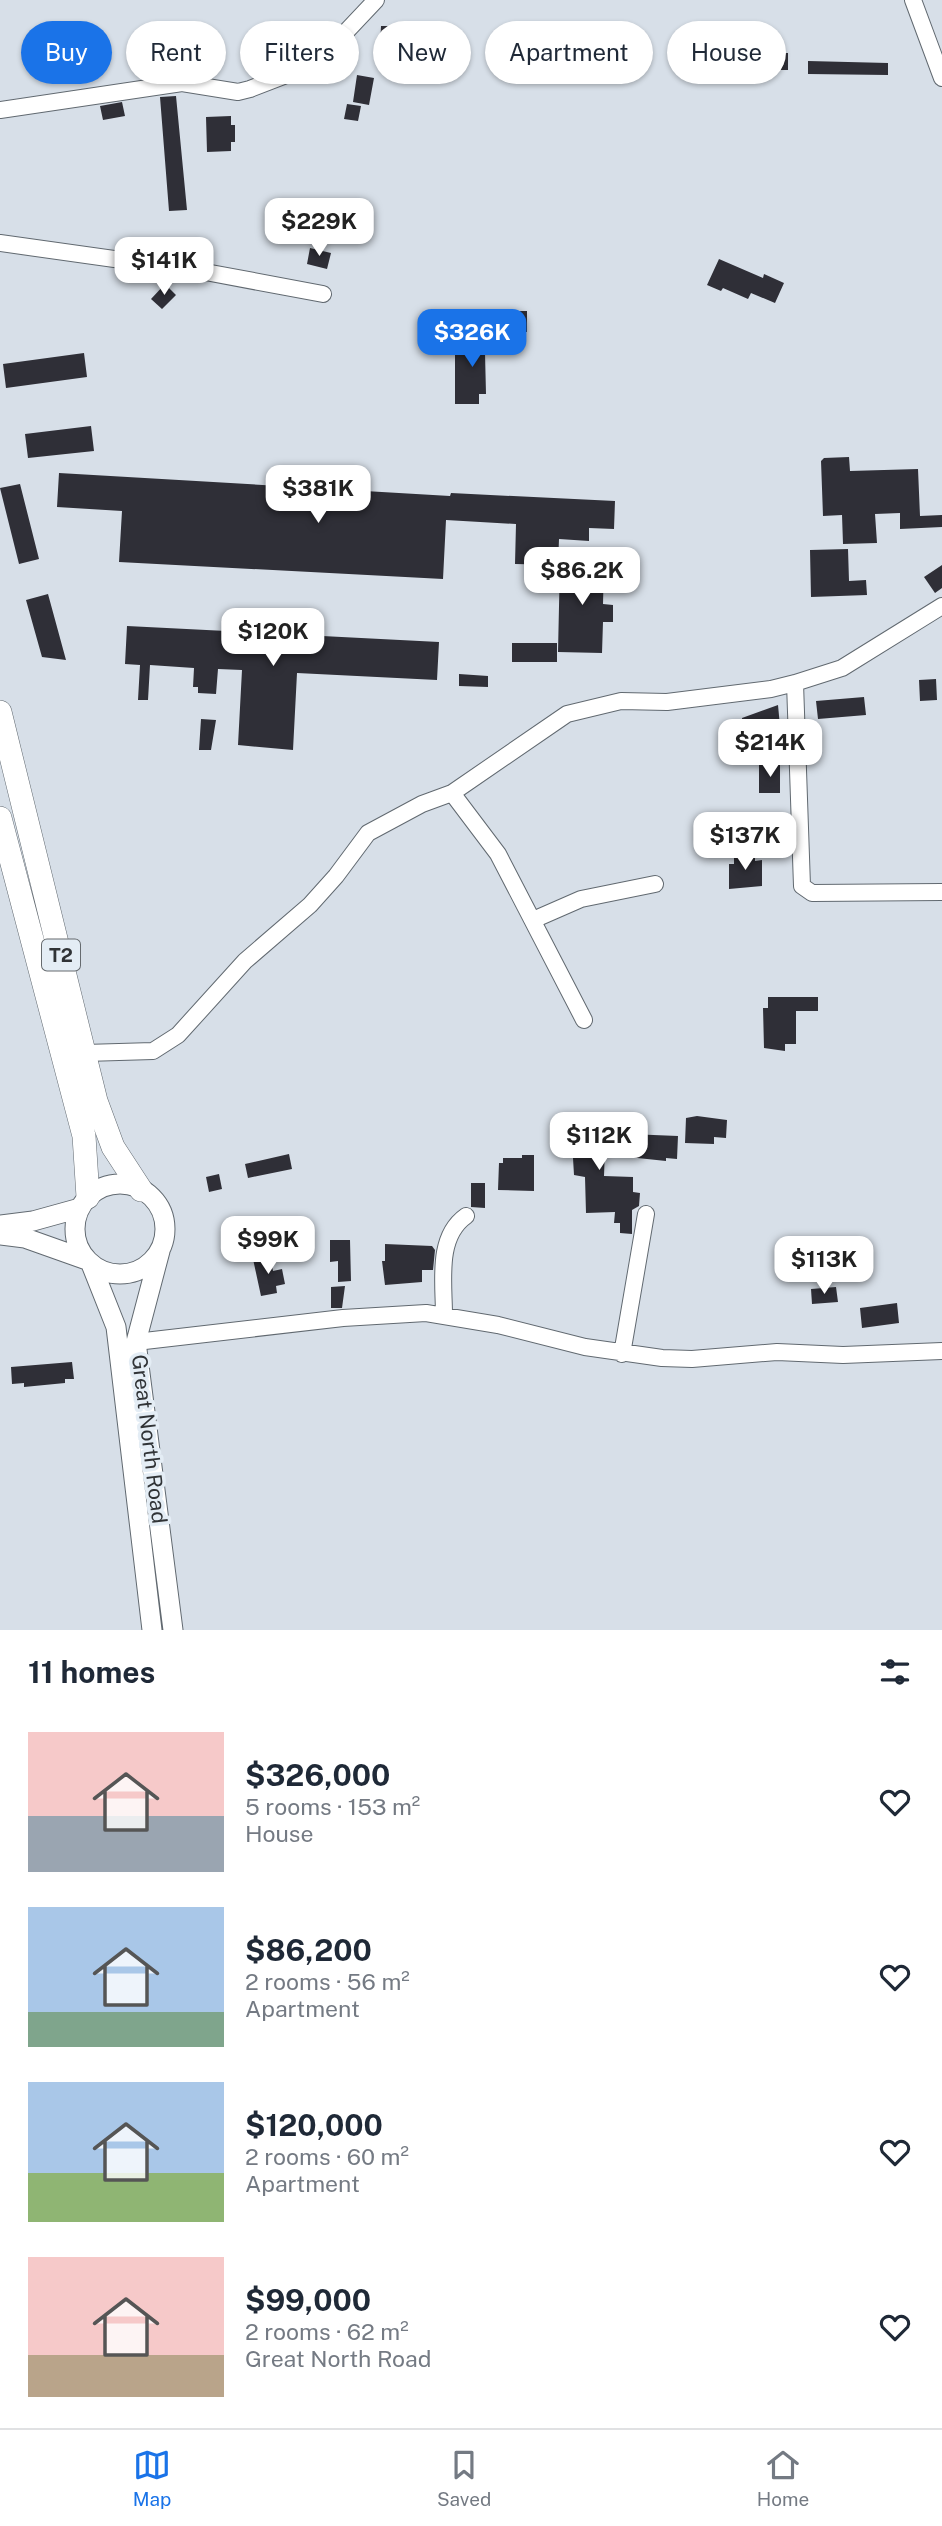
<!DOCTYPE html>
<html lang="en">
<head>
<meta charset="utf-8">
<style>
  body { margin:0; font-family:"Public Sans",sans-serif; background:#f6f6f7; color:#1f2937; height:100vh; display:flex; flex-direction:column; font-size:26px; white-space:nowrap }
  * { box-sizing:border-box; margin:0 }
  p { font-size:23px; color:#747a83 }
  .icon { flex:none; width:38px; height:38px; fill:none; stroke:currentColor; stroke-width:2; stroke-linecap:round; stroke-linejoin:round }
  .map { position:relative; height:1630px; overflow:hidden }
  .side { display:flex; flex-direction:column; background:#fff; flex:1 }
  .side>* { flex:none }
  .top-card { position:absolute; left:21px; top:21px; width:901px; height:63px; display:flex; gap:14px }
  .price { position:absolute; translate:-50% -60px; padding:0 16px; border-radius:14px; background:#fff; color:#222; font-size:23px; line-height:46px; filter:drop-shadow(0 2px 4px #0008) }
  .price::after { content:''; position:absolute; left:50%; top:42px; width:21px; height:16px; margin-left:-10px; background:inherit; clip-path:polygon(0 0,100% 0,50% 100%) }
  .price.current { background:#1a73e8; color:#fff }
  ul { padding:0; list-style:none }
  li { display:flex; align-items:center; gap:21px; height:175px; padding:0 28px }
  li span { display:grid; place-items:center; flex:none; width:196px; height:140px; border-radius:0px; color:#555 }
  li>.icon { margin-inline-start:auto }
  span .icon { width:84px; height:84px; fill:#fffc; stroke-width:1 }
  li b { font-size:30px }
  h2 { display:flex; justify-content:space-between; align-items:center; height:84px; padding:0 28px; font-size:30px }
  .chip { padding:0 24px; border-radius:32px; background:#fff; box-shadow:0 2px 5px #0004; font-size:24px; line-height:63px }
  .chip.current { background:#1a73e8; color:#fff }
  .dock { display:flex; justify-content:space-around; align-items:center; height:98px; border-top:2px solid #e0e1e3; background:#fff; font-size:19px; color:#747a83 }
  .dock a { display:grid; justify-items:center; gap:4px }
  .dock .current { color:#1a73e8 }
  .map>svg:first-child { display:block }
  .building { fill:#2f2f37 }
  .lines { fill:none; stroke-linecap:round; stroke-linejoin:round }
  .minor-casing { stroke:#616970; stroke-width:18 }
  .major-casing { stroke:#616970; stroke-width:21 }
  .highway-casing { stroke:#616970; stroke-width:24 }
  .minor { stroke:#fff; stroke-width:16 }
  .major { stroke:#fff; stroke-width:19 }
  .highway { stroke:#fff; stroke-width:23 }
  .labels { text-anchor:middle; stroke-width:7; stroke-linejoin:round; paint-order:stroke }
  .shield { fill:#e4edf5; stroke:#666b6f; stroke-width:2 }
  .shield-label { font-size:19px; font-weight:bold; fill:#303336 }
  .street-label { font-size:21px; fill:#303336; stroke:#e4edf5 }
</style>
</head>
<body>
<div class="map">
<svg width="942" height="1630" viewBox="0 0 942 1630">
  <rect width="100%" height="100%" fill="#d7dfe8"/>
  <path class="building" d="M 381,26 L 399,26 L 399,42 L 408,42 L 408,55 L 389,54 L 389,47 L 380,47 Z
    M 768,53 L 788,53 L 788,70 L 768,70 Z
    M 808,61 L 888,63 L 888,75 L 808,74 Z
    M 357,75 L 374,78 L 369,105 L 353,102 Z
    M 176,96 L 187,210 L 169,211 L 160,97 Z
    M 122,102 L 125,116 L 103,120 L 100,106 Z
    M 347,104 L 361,106 L 358,121 L 344,119 Z
    M 231,116 L 231,125 L 235,125 L 235,142 L 231,142 L 231,151 L 207,152 L 206,117 Z
    M 310,248 L 331,253 L 327,269 L 307,264 Z
    M 719,259 L 763,278 L 764,274 L 784,283 L 775,303 L 751,293 L 748,299 L 723,288 L 721,291 L 707,285 Z
    M 165,284 L 176,295 L 162,309 L 151,299 Z
    M 517,311 L 527,311 L 527,332 L 517,332 Z
    M 464,338 L 496,339 L 496,353 L 485,353 L 486,394 L 479,394 L 479,404 L 455,404 L 455,345 L 464,345 Z
    M 84,353 L 87,377 L 6,388 L 3,364 Z
    M 91,426 L 94,451 L 28,458 L 25,434 Z
    M 849,457 L 850,471 L 918,469 L 920,516 L 942,515 L 942,527 L 900,529 L 900,513 L 875,514 L 877,543 L 843,544 L 842,515 L 823,516 L 821,461 L 824,458 Z
    M 59,473 L 450,496 L 451,493 L 615,501 L 614,529 L 589,528 L 589,541 L 559,539 L 558,565 L 515,564 L 516,524 L 446,520 L 443,579 L 119,562 L 122,511 L 57,507 Z
    M 20,484 L 39,559 L 19,564 L 0,488 Z
    M 848,549 L 849,581 L 866,580 L 867,595 L 811,597 L 810,550 Z
    M 560,561 L 604,562 L 603,604 L 613,605 L 613,622 L 603,622 L 602,653 L 558,652 Z
    M 942,565 L 942,588 L 935,593 L 924,577 Z
    M 48,594 L 66,660 L 42,657 L 26,600 Z
    M 127,626 L 439,642 L 437,680 L 297,673 L 293,750 L 238,745 L 242,670 L 218,669 L 216,694 L 198,693 L 198,687 L 193,687 L 194,668 L 150,665 L 148,700 L 138,700 L 140,665 L 125,664 Z
    M 512,643 L 557,643 L 557,662 L 512,662 Z
    M 459,674 L 488,676 L 488,687 L 459,686 Z
    M 936,679 L 937,700 L 920,701 L 919,680 Z
    M 864,697 L 866,715 L 818,719 L 816,701 Z
    M 778,705 L 781,737 L 755,743 L 755,741 L 744,742 L 742,718 Z
    M 201,719 L 216,720 L 211,750 L 199,750 Z
    M 780,764 L 780,793 L 759,793 L 759,765 Z
    M 734,853 L 755,853 L 755,861 L 762,860 L 762,886 L 729,889 L 729,864 L 734,864 Z
    M 768,997 L 818,997 L 818,1011 L 796,1011 L 796,1044 L 785,1044 L 785,1051 L 764,1048 L 763,1008 L 768,1008 Z
    M 697,1116 L 727,1120 L 726,1138 L 714,1137 L 714,1144 L 685,1143 L 686,1118 Z
    M 562,1119 L 606,1119 L 604,1176 L 633,1177 L 633,1192 L 640,1193 L 639,1206 L 632,1210 L 632,1234 L 620,1233 L 620,1223 L 614,1223 L 615,1212 L 586,1213 L 585,1177 L 574,1175 L 573,1158 L 568,1158 L 568,1138 L 563,1138 Z
    M 629,1134 L 678,1136 L 677,1159 L 666,1158 L 666,1161 L 628,1157 Z
    M 289,1154 L 292,1169 L 248,1178 L 245,1164 Z
    M 522,1155 L 534,1155 L 534,1191 L 498,1190 L 499,1163 L 503,1163 L 503,1158 L 522,1158 Z
    M 219,1174 L 222,1189 L 209,1192 L 206,1177 Z
    M 471,1183 L 485,1183 L 485,1208 L 471,1207 Z
    M 330,1240 L 350,1240 L 351,1281 L 338,1282 L 338,1261 L 330,1262 Z
    M 385,1244 L 432,1246 L 435,1250 L 433,1270 L 422,1270 L 422,1282 L 385,1285 L 382,1261 L 385,1261 Z
    M 270,1256 L 273,1271 L 282,1269 L 285,1284 L 276,1286 L 277,1293 L 261,1296 L 253,1259 Z
    M 345,1286 L 342,1308 L 331,1308 L 331,1287 Z
    M 836,1287 L 838,1302 L 812,1304 L 811,1289 Z
    M 897,1303 L 899,1323 L 862,1328 L 860,1308 Z
    M 72,1362 L 74,1379 L 65,1379 L 65,1383 L 24,1387 L 24,1383 L 12,1384 L 11,1367 Z"/>
  <g class="lines">
    <g class="minor-casing">
      <path id="minor" d="M 913,0 L 942,78
        M 0,110 L 182,83 L 238,92 L 250,89 L 299,70 L 326,53 L 376,0
        M 0,243 L 200,271 L 323,294
        M 795,683 L 802,886 L 812,893 L 942,892
        M 452,793 L 498,854 L 584,1020
        M 533,920 L 581,899 L 655,884
        M 85,1053 L 153,1051 L 178,1035 L 245,961 L 310,905 L 336,876 L 368,833 L 422,804 L 452,793 L 567,714 L 621,701 L 667,702 L 771,689 L 795,683 L 842,668 L 942,606
        M 444,1315 C 444,1283 436,1237 466,1216
        M 136,1342 L 343,1318 L 426,1313 L 498,1325 L 585,1347 L 662,1358 L 692,1359 L 777,1352 L 843,1355 L 942,1351
        M 622,1354 L 646,1214"/>
    </g>
    <g class="major-casing">
      <path id="major" d="M75 1229a45 45 0 1 1 90 0a45 45 0 1 1-90 0Z
        M 0,1225 L 33,1221 L 80,1208
        M 0,1235 L 25,1238 L 87,1260
        M 160,1251 L 136,1342 L 173,1630
        M 91,1264 L 116,1327 L 152,1630"/>
    </g>
    <g class="highway-casing">
      <path id="highway" d="M 0,712 L 96,1101 L 113,1147 L 141,1190
        M 0,818 L 84,1136 L 88,1197"/>
    </g>
    <use href="#minor" class="minor"/>
    <use href="#major" class="major"/>
    <use href="#highway" class="highway"/>
  </g>
  <g class="labels">
    <rect class="shield" x="42" y="939.5" width="38" height="31" rx="5"/>
    <g class="shield-label">
      <text x="61" y="962">T2</text>
    </g>
    <g class="street-label">
      <text transform="translate(149 1439) rotate(83)" y="7">Great North Road</text>
    </g>
  </g>
</svg>
<b class="price" style="left:319px;top:258px">$229K</b>
<b class="price" style="left:164px;top:297px">$141K</b>
<b class="price current" style="left:472px;top:369px">$326K</b>
<b class="price" style="left:318px;top:525px">$381K</b>
<b class="price" style="left:582px;top:607px">$86.2K</b>
<b class="price" style="left:273px;top:668px">$120K</b>
<b class="price" style="left:770px;top:779px">$214K</b>
<b class="price" style="left:745px;top:872px">$137K</b>
<b class="price" style="left:599px;top:1172px">$112K</b>
<b class="price" style="left:268px;top:1276px">$99K</b>
<b class="price" style="left:824px;top:1296px">$113K</b>
<div class="top-card">
<a class="chip current">Buy</a>
<a class="chip">Rent</a>
<a class="chip">Filters</a>
<a class="chip">New</a>
<a class="chip">Apartment</a>
<a class="chip">House</a>
</div>
</div>
<section class="side">
<h2>11 homes<svg class="icon" aria-label="filters" viewBox="0 0 24 24"><path d="M4 7h16M4 17h16"/><circle cx="9" cy="7" r="2"/><circle cx="15" cy="17" r="2"/></svg></h2>
<ul>
<li><span style="background:linear-gradient(#f6c9c9 60%,#9aa5b1 0)"><svg class="icon" aria-label="home" viewBox="0 0 24 24"><path d="M3 11l9-7 9 7M6 9v11h12V9"/></svg></span><div><b>$326,000</b><p>5 rooms · 153 m²</p><p>House</p></div><svg class="icon" aria-label="heart" viewBox="0 0 24 24"><path d="M12 20l-8-8c-3-5 5-10 8-4 3-6 11-1 8 4z"/></svg></li>
<li><span style="background:linear-gradient(#a9c7e8 75%,#7fa58c 0)"><svg class="icon" aria-label="home" viewBox="0 0 24 24"><path d="M3 11l9-7 9 7M6 9v11h12V9"/></svg></span><div><b>$86,200</b><p>2 rooms · 56 m²</p><p>Apartment</p></div><svg class="icon" aria-label="heart" viewBox="0 0 24 24"><path d="M12 20l-8-8c-3-5 5-10 8-4 3-6 11-1 8 4z"/></svg></li>
<li><span style="background:linear-gradient(#a9c7e8 65%,#8fb573 0)"><svg class="icon" aria-label="home" viewBox="0 0 24 24"><path d="M3 11l9-7 9 7M6 9v11h12V9"/></svg></span><div><b>$120,000</b><p>2 rooms · 60 m²</p><p>Apartment</p></div><svg class="icon" aria-label="heart" viewBox="0 0 24 24"><path d="M12 20l-8-8c-3-5 5-10 8-4 3-6 11-1 8 4z"/></svg></li>
<li><span style="background:linear-gradient(#f6c9c9 70%,#b9a48a 0)"><svg class="icon" aria-label="home" viewBox="0 0 24 24"><path d="M3 11l9-7 9 7M6 9v11h12V9"/></svg></span><div><b>$99,000</b><p>2 rooms · 62 m²</p><p>Great North Road</p></div><svg class="icon" aria-label="heart" viewBox="0 0 24 24"><path d="M12 20l-8-8c-3-5 5-10 8-4 3-6 11-1 8 4z"/></svg></li>
</ul>
</section>
<nav class="dock">
<a class="current"><svg class="icon" aria-label="map" viewBox="0 0 24 24"><path d="M3 6l6-2 6 2 6-2v14l-6 2-6-2-6 2zM9 4v14M15 6v14"/></svg>Map</a>
<a><svg class="icon" aria-label="saved" viewBox="0 0 24 24"><path d="M7 4h10v16l-5-4-5 4z"/></svg>Saved</a>
<a><svg class="icon" aria-label="home" viewBox="0 0 24 24"><path d="M3 11l9-7 9 7M6 9v11h12V9"/></svg>Home</a>
</nav>
</body>
</html>
